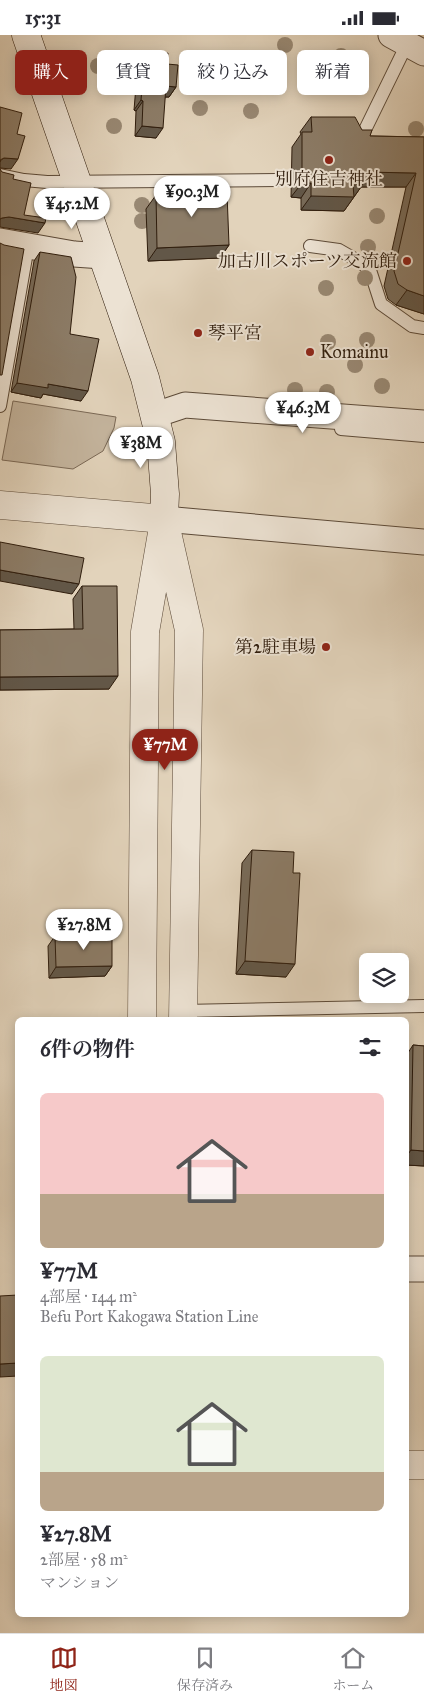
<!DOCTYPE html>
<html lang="ja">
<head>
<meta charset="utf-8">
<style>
  body { margin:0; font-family:"IM FELL Great Primer","Noto Serif JP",serif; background:#f2f2f3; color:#2b2b33; height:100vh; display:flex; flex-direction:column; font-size:19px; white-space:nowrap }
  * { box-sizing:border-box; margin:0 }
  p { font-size:16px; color:#7c7c81 }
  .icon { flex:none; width:28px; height:28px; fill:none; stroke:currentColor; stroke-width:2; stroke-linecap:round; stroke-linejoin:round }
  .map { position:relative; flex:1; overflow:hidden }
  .side { position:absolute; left:15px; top:982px; width:394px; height:600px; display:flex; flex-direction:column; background:#fff; border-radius:8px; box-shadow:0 2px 12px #0003 }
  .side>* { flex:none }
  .banner { position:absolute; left:15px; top:15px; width:395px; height:45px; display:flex; gap:10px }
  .buttons { position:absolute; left:359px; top:918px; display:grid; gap:10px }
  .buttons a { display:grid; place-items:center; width:50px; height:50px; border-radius:8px; background:#fff; box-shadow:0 2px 12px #0003; font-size:25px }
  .price { position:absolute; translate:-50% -42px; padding:0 11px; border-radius:18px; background:#fff; color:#222; font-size:16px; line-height:32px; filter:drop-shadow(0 1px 2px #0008) }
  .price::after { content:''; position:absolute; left:50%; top:30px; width:15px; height:11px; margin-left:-8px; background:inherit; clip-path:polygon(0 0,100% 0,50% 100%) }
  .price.active { background:#8f2418; color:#fff }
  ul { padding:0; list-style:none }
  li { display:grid; align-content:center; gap:10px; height:265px; padding:0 25px }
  li span { display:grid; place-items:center; height:155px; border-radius:8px; color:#555 }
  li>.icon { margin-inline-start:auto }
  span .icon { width:90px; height:90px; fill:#fffc; stroke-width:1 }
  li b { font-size:21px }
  h2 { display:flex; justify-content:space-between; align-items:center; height:60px; padding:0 25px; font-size:21px }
  .chip { padding:0 18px; border-radius:8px; background:#fff; box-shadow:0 2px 12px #0003; font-size:18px; line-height:45px }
  .chip.active { background:#8f2418; color:#fff }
  .status { display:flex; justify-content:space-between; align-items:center; height:35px; padding:0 25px; background:#fff; direction:ltr }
  .status svg { height:14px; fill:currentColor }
  .dock { display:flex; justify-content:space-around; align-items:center; height:70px; border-top:1px solid #e1e1e2; background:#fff; font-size:14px; color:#7c7c81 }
  .dock a { display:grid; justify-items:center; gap:2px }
  .dock .active { color:#8f2418 }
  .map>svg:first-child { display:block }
  .green { fill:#c4b49d; stroke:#7a6855 }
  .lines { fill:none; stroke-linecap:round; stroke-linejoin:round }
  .service-casing { stroke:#5c4a38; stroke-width:14 }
  .minor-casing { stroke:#5c4a38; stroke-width:27 }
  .tertiary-casing { stroke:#5c4a38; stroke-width:29 }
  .secondary-casing { stroke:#2f1d0d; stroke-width:29 }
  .service { stroke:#ece2d3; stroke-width:12 }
  .minor { stroke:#ece2d3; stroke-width:25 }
  .tertiary { stroke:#ece2d3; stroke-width:28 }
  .secondary { stroke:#ece2d3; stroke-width:28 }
  .tree { fill:#988873 }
  .wall { fill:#786b59; stroke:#2f1d0d }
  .shaded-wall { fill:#625748; stroke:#2f1d0d }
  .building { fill:#8c7c67; stroke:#2f1d0d }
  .poi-dot { fill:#8f2418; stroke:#ece2d3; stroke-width:2 }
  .labels { text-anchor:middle; stroke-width:4; stroke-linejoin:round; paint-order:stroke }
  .poi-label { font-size:18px; fill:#2f1d0d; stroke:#ece2d3; text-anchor:end }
</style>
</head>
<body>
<div class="status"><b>15:31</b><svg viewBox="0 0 49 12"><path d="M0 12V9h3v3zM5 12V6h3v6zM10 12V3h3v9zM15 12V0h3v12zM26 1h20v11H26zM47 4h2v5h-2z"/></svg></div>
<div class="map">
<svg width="424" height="1598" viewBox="0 0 424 1598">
  <rect width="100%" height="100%" fill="#e2d3bb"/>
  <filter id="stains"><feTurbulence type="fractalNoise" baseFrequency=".004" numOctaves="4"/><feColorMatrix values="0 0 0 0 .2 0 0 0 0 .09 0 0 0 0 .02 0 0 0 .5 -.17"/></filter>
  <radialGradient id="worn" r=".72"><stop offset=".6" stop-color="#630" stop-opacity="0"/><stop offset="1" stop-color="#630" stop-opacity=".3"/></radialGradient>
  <path class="green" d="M 13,366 L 116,382 L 114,393 L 103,416 L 73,434 L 2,425 Z"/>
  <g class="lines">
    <g class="service-casing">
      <path id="service" d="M 362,101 L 407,9
        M 0,140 L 24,145 L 47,147 L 277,145
        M 310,211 L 339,215 L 360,227 L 370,235 L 381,269 L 412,291 L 424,293
        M 0,371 L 28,211
        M 341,394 L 424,401
        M 183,976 L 424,971"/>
    </g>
    <g class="minor-casing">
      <path id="minor" d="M 391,0 L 424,18
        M 0,206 L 74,219 L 103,221
        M 155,380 L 185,370 L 424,388
        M 164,484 L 424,507
        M 406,1234 L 424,1234"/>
    </g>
    <g class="tertiary-casing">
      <path id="tertiary" d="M 0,470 L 164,484
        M 164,484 L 189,595 L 183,985
        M 142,985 L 145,597 L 162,498
        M 406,1430 L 424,1430"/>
    </g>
    <g class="secondary-casing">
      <path id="secondary" d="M 26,0 L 145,343 L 161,407 L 165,459 L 164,484"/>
    </g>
    <use href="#service" class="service"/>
    <use href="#minor" class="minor"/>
    <use href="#tertiary" class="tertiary"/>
    <use href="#secondary" class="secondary"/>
  </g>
  <g class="tree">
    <circle cx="285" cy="10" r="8"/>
    <circle cx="341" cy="21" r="8"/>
    <circle cx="98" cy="31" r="8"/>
    <circle cx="188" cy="31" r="8"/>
    <circle cx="210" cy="37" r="8"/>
    <circle cx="200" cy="73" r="8"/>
    <circle cx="251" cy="76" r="8"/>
    <circle cx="114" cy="91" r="8"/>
    <circle cx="416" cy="94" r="8"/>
    <circle cx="142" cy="170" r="8"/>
    <circle cx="377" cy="181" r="8"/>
    <circle cx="142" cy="186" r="8"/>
    <circle cx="368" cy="212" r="8"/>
    <circle cx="365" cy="243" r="8"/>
    <circle cx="326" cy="253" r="8"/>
    <circle cx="367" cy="305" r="8"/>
    <circle cx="328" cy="307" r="8"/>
    <circle cx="355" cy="330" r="8"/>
    <circle cx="382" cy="351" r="8"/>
    <circle cx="295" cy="355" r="8"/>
    <circle cx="327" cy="357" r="8"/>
  </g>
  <path class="wall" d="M 145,17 L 167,29 L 176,52 L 169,62 L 165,62 L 156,103 L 135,101 L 136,76 L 134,75 L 138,27 Z
    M 311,82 L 370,101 L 424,102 L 424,279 L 396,270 L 388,264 L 384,251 L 406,152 L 361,152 L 344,176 L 301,175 L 301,163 L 291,162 L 292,112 L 301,99 L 300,97 Z
    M 166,153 L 204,158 L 229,210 L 220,223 L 148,226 L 146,174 L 156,160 L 161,160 Z
    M 40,217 L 70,299 L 81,366 L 43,359 L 41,363 L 11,357 L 34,226 Z
    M 82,551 L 109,654 L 0,655 L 0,595 L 74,594 L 73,564 Z
    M 252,815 L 286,942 L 236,939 L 242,828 Z
    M 55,901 L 112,931 L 105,941 L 49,943 L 48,911 Z
    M 413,1010 L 424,1011 L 424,1131 L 406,1130 L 406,1021 Z"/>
  <path class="shaded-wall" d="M 166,51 L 176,52 L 169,62 L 159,62 Z
    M 141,65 L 143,66 L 136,76 L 134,75 Z
    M 142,91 L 163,93 L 156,103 L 135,101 Z
    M 4,123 L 18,124 L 11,134 L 0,133 L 0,126 Z
    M 363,137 L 416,138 L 406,152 L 361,152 L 344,176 L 301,175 L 311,161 Z
    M 302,148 L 311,148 L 301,163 L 291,162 Z
    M 9,182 L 45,188 L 38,198 L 0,192 L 0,184 L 2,183 Z
    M 229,210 L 220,223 L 148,226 L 157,213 Z
    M 407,255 L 424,261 L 424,279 L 396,270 Z
    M 17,348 L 48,349 L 88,356 L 81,366 L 43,359 L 41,363 L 11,357 Z
    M 0,535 L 79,549 L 72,559 L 0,546 Z
    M 118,641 L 109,654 L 0,655 L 0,642 Z
    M 245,926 L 295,929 L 286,942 L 236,939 Z
    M 112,931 L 105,941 L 49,943 L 56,932 Z
    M 411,1115 L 424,1116 L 424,1131 L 406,1130 L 406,1122 Z
    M 18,1328 L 18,1341 L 0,1342 L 0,1329 Z"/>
  <path class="building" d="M 145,17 L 168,18 L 167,29 L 178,30 L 176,52 L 166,51 L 163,93 L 142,91 L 143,66 L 141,65 Z
    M 0,72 L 22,78 L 17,99 L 25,101 L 18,124 L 4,123 L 0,125 L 0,127 Z
    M 311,82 L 355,82 L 362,95 L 372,95 L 370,101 L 424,102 L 424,261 L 407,255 L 398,249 L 394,236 L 416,138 L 363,137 L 363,149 L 353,150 L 354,162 L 311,161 L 311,148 L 302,148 L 302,97 L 312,97 Z
    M 0,134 L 2,137 L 14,140 L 13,144 L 31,148 L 24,180 L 46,183 L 45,188 L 9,182 L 2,183 L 0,184 Z
    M 204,152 L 204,158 L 227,158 L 229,210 L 157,213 L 156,160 L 167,160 L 166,153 Z
    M 0,208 L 4,210 L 24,214 L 2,340 L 0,340 Z
    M 40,217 L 71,222 L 76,242 L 70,299 L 99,304 L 88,356 L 48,349 L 48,353 L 17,348 Z
    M 0,507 L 84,523 L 79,549 L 0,535 Z
    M 82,551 L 117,551 L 118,641 L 0,642 L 0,595 L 83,594 Z
    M 252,815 L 294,817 L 293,838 L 300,838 L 295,929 L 245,926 Z
    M 112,899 L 112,931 L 56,932 L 55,901 Z
    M 413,1010 L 424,1011 L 424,1116 L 411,1115 Z
    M 18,1260 L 18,1328 L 0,1329 L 0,1261 Z"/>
  <g class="poi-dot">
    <circle cx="329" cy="125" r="5"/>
    <circle cx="407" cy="226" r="5"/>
    <circle cx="198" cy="298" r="5"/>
    <circle cx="310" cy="317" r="5"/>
    <circle cx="326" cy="612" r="5"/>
  </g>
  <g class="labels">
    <g class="poi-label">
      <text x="329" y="150" text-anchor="middle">別府住吉神社</text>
      <text x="397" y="232">加古川スポーツ交流館</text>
      <text x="208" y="304" text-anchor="start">琴平宮</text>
      <text x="320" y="323" text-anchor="start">Komainu</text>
      <text x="316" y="618">第2駐車場</text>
    </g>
  </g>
  <rect width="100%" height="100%" filter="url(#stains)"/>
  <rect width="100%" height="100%" fill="url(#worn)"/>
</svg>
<div class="buttons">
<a><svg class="icon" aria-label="layers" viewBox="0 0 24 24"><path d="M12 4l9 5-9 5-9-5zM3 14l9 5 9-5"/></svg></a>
</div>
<b class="price" style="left:192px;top:183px">¥90.3M</b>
<b class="price" style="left:72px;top:195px">¥45.2M</b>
<b class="price" style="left:303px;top:399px">¥46.3M</b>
<b class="price" style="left:141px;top:434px">¥38M</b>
<b class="price active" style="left:165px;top:736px">¥77M</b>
<b class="price" style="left:84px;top:916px">¥27.8M</b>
<div class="banner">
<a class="chip active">購入</a>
<a class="chip">賃貸</a>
<a class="chip">絞り込み</a>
<a class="chip">新着</a>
</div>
<section class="side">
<h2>6件の物件<svg class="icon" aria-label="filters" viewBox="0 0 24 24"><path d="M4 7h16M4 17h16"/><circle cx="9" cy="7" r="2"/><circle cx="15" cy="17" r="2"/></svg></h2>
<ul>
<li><span style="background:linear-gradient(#f6c9c9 65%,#b9a48a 0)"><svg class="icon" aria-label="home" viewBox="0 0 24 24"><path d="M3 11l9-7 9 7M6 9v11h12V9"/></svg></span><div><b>¥77M</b><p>4部屋 · 144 m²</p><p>Befu Port Kakogawa Station Line</p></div></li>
<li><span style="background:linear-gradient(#dfe7d0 75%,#b9a48a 0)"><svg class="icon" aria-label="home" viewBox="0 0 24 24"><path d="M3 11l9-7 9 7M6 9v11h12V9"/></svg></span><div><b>¥27.8M</b><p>2部屋 · 58 m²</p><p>マンション</p></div></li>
</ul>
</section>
</div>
<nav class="dock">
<a class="active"><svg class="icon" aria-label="map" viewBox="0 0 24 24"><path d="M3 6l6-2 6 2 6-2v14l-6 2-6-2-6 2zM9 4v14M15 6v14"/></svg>地図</a>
<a><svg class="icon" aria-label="saved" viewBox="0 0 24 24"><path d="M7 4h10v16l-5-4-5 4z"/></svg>保存済み</a>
<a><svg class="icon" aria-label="home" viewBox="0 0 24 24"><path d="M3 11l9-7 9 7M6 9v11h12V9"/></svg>ホーム</a>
</nav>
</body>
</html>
